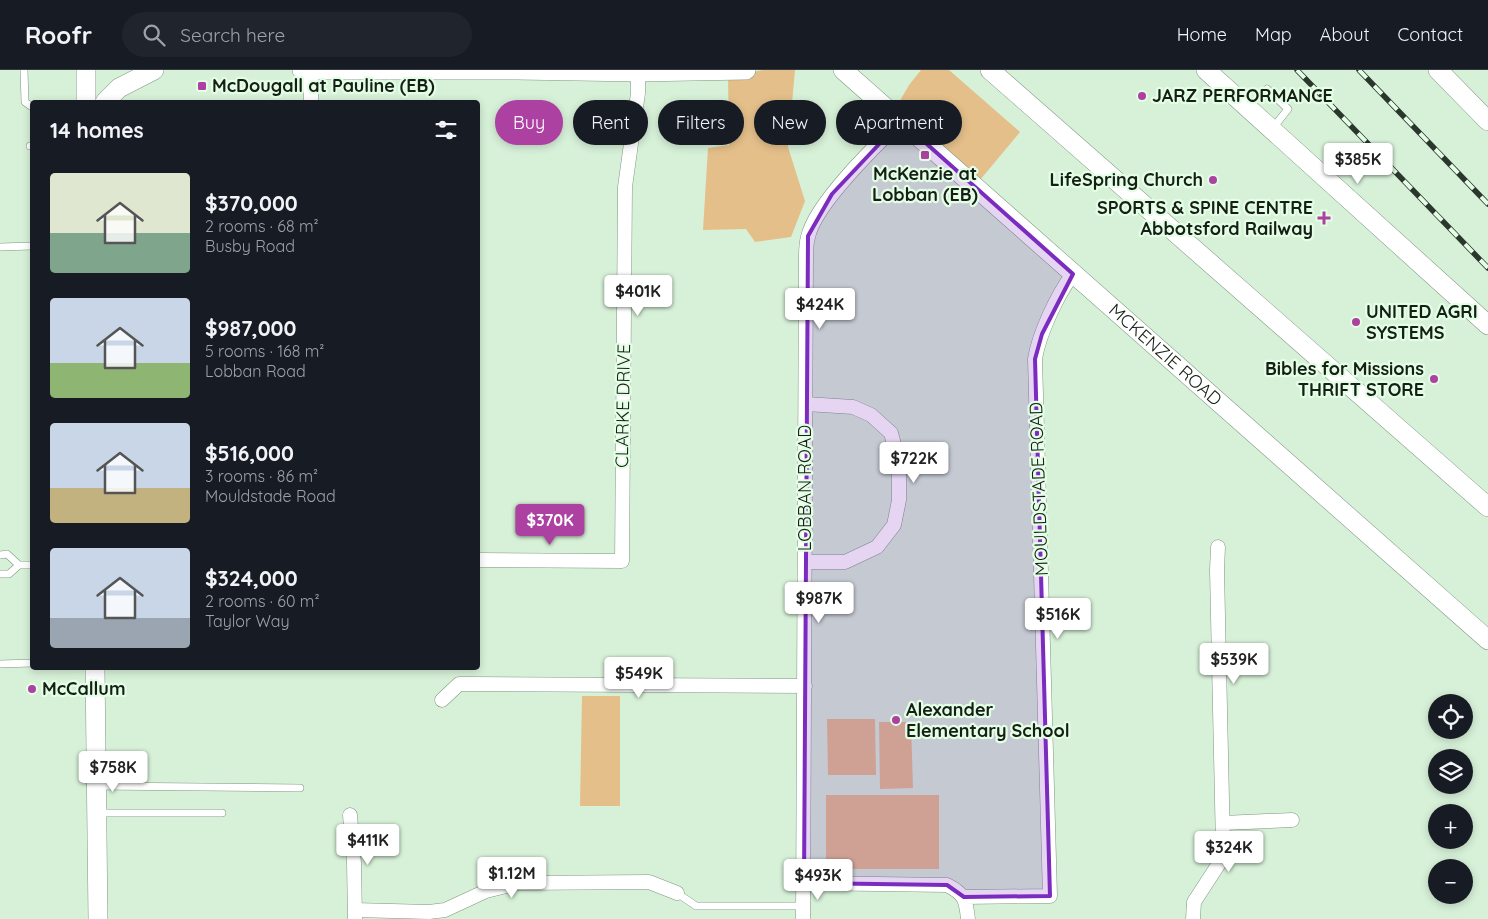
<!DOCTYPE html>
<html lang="en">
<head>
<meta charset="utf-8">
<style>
  body { margin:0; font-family:Quicksand,sans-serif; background:#20242c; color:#f1f3f6; height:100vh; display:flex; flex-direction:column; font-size:19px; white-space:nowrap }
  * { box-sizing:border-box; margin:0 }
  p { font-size:16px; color:#9ea1a6 }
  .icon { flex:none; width:28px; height:28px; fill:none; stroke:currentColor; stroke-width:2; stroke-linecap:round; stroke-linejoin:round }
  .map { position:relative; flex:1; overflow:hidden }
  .side { position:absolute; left:30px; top:30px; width:450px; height:570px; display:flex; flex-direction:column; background:#171b24; border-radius:5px; box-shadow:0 2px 8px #0003 }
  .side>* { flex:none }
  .hud { position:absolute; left:495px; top:30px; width:475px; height:45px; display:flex; gap:10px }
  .buttons { position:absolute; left:1428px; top:624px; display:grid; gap:10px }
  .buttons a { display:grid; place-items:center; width:45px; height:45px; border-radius:50%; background:#171b24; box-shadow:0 2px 8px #0003; font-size:25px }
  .price { position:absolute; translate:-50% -42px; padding:0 11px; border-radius:5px; background:#fff; color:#222; font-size:16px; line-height:32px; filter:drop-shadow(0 1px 2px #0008) }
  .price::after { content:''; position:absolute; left:50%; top:30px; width:15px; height:11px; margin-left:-8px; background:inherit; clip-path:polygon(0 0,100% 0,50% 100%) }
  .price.current { background:#ac41a1; color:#fff }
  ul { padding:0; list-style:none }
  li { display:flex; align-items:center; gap:15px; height:125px; padding:0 20px }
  li span { display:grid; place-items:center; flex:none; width:140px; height:100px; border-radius:5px; color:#555 }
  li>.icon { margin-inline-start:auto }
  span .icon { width:60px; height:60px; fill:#fffc; stroke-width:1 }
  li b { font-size:21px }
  h2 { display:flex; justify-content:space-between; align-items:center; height:60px; padding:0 20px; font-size:21px }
  .pill { padding:0 18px; border-radius:22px; background:#171b24; box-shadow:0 2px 8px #0003; font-size:18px; line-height:45px }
  .pill.current { background:#ac41a1; color:#fff }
  header { display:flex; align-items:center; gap:30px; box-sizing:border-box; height:70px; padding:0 25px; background:#171b24; border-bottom:1px solid #363941 }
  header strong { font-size:24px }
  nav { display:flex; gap:28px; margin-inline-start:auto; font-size:18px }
  .search { width:350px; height:45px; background:#20242c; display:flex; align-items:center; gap:12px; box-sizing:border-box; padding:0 18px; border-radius:28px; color:#9ea1a6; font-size:19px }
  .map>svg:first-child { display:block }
  .green { fill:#e4bf8a }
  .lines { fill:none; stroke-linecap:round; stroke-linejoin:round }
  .lane-casing { stroke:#7f9780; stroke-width:8 }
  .street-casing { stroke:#7f9780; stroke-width:15 }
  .secondary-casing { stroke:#7f9780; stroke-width:20 }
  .lane { stroke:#fff; stroke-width:7 }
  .street { stroke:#fff; stroke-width:14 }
  .secondary { stroke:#fff; stroke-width:19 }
  .rail-casing { stroke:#2b372c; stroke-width:5.5 }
  .rail { stroke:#e4fee5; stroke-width:4; stroke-dasharray:11; stroke-linecap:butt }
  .marked { fill:#7b2cbf; fill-opacity:0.2; stroke:#7b2cbf; stroke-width:4; stroke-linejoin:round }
  .poi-dot { fill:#ac41a1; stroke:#e4fee5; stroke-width:2 }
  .labels { text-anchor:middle; stroke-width:4.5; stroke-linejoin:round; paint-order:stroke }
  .poi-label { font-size:18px; font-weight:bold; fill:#151f16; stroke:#e4fee5; text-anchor:start }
  .street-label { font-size:18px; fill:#151f16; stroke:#e4fee5 }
</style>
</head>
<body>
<header>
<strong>Roofr</strong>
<div class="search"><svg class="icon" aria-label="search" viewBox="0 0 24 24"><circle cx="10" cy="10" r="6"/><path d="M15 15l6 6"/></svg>Search here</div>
<nav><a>Home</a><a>Map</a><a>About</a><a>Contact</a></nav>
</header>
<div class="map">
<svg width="1488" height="849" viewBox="0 0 1488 849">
  <rect width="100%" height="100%" fill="#d7f1d8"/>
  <path class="green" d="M 763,0 L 795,0 L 788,77 L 805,131 L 791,167 L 755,172 L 746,159 L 703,160 L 708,78 L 729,75 L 728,3 L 747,3 Z
    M 921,0 L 949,0 L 1020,62 L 980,110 L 931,68 L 935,62 L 898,34 L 909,15 Z
    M 582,626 L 620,626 L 620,736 L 580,736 Z
    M 875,649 L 876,705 L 828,705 L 827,649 Z
    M 879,652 L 911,652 L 913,718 L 880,719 Z
    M 826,725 L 939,725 L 939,799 L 826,799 Z"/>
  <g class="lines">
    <g class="lane-casing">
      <path id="lane" d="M 24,0 L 25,32 L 32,37
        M 1267,19 L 1288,39 L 1273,58
        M 30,76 L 32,76
        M 0,177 L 32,176
        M 0,485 L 7,484 L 19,495 L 32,495
        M 0,504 L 9,504 L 19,495
        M 0,594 L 32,593
        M 97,716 L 300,718
        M 97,743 L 222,743
        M 677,823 L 696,836 L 803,836"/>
    </g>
    <g class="street-casing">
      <path id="street" d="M 311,32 L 311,0
        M 478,490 L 622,491 L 625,117 L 638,23 L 638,2
        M 805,492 L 845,492 L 877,477 L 894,455 L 899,430 L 899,393 L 891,363 L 871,345 L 853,337 L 806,334
        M 442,630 L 459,614 L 474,614 L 805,616
        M 350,745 L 354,793 L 355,848
        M 1223,753 L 1292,750
        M 804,813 L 947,815 C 965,824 966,830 968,849
        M 964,827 L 1050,826 L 1035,289 C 1039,264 1057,225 1073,204
        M 355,840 L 429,842 L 445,840 L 486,821 L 518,813 L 649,812 L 677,823
        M 803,849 L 806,187 C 806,180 806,174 808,167 C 815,134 875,76 901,51
        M 1193,849 L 1194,832 L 1220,792 L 1223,777 L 1217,500 L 1218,477"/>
    </g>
    <g class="secondary-casing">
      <g id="secondary">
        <path d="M 86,0 L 86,32"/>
        <path d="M 302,0 L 517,0 L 638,2 L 746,0"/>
        <path id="s1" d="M 843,0 L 1488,570"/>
        <path d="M 990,0 L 1488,437"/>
        <path d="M 1206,0 L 1488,255"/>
        <path d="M 1438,0 L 1488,51"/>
        <path d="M 105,32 L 119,18 L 154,0"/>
        <path d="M 95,598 L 98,849"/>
      </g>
    </g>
    <use href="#lane" class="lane"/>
    <use href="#street" class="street"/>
    <use href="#secondary" class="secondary"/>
    <g class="rail-casing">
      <path id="rail" d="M 1297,0 L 1488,198
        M 1359,0 L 1488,134"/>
    </g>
    <use href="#rail" class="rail"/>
  </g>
  <path class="marked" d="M 901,51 L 1073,204 L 1042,264 L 1035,289 L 1050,826 L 964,827 L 947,815 L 804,813 L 808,166 L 832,124 Z"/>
  <g class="poi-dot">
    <rect x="197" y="11" width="10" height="10" rx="2.5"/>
    <circle cx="1142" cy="26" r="5"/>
    <rect x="920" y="80" width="10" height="10" rx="2.5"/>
    <circle cx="1213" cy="110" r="5"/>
    <path d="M1321.5 140.5h5v5h5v5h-5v5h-5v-5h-5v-5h5z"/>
    <circle cx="1356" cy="252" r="5"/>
    <circle cx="1434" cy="309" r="5"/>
    <circle cx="32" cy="619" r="5"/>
    <circle cx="896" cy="650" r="5"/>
  </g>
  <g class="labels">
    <g class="poi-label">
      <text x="212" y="22">McDougall at Pauline (EB)</text>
      <text x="1152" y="32">JARZ PERFORMANCE</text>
      <text x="925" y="110" text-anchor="middle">McKenzie at<tspan x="925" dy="21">Lobban (EB)</tspan></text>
      <text x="1203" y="116" text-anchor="end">LifeSpring Church</text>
      <text x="1313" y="144" text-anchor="end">SPORTS &amp; SPINE CENTRE<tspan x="1313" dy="21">Abbotsford Railway</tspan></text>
      <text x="1366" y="248">UNITED AGRI<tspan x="1366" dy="21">SYSTEMS</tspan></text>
      <text x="1424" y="305" text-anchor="end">Bibles for Missions<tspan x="1424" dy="21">THRIFT STORE</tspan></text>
      <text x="42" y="625">McCallum</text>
      <text x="906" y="646">Alexander<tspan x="906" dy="21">Elementary School</tspan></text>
    </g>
    <g class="street-label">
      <text dy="6" stroke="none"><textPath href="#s1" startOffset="430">MCKENZIE ROAD</textPath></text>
      <text transform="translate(623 336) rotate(-89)" y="6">CLARKE DRIVE</text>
      <text transform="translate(805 418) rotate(-90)" y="6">LOBBAN ROAD</text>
      <text transform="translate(1039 419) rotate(-92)" y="6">MOULDSTADE ROAD</text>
    </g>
  </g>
</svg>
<div class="buttons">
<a><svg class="icon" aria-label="locate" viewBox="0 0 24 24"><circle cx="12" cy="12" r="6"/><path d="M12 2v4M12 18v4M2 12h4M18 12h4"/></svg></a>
<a><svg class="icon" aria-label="layers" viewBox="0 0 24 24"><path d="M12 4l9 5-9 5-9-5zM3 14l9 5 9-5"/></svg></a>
<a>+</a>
<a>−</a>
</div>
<b class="price" style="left:1358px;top:115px">$385K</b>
<b class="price" style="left:638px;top:247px">$401K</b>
<b class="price" style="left:820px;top:260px">$424K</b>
<b class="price" style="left:914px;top:414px">$722K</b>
<b class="price current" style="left:550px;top:476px">$370K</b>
<b class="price" style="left:819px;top:554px">$987K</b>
<b class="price" style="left:1058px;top:570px">$516K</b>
<b class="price" style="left:1234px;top:615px">$539K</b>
<b class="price" style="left:639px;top:629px">$549K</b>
<b class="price" style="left:113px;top:723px">$758K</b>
<b class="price" style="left:368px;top:796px">$411K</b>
<b class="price" style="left:1229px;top:803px">$324K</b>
<b class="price" style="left:512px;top:829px">$1.12M</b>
<b class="price" style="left:818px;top:831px">$493K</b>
<div class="hud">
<a class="pill current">Buy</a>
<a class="pill">Rent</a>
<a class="pill">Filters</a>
<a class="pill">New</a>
<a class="pill">Apartment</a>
</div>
<section class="side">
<h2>14 homes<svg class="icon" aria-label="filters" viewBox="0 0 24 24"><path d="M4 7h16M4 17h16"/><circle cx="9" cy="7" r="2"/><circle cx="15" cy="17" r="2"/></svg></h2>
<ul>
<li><span style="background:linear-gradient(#dfe7d0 60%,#7fa58c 0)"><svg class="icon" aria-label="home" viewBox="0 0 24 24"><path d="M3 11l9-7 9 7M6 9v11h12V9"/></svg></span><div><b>$370,000</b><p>2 rooms · 68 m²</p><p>Busby Road</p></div></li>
<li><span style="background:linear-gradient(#c9d6e8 65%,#8fb573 0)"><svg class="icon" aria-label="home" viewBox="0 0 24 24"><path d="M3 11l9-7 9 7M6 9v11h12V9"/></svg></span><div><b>$987,000</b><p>5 rooms · 168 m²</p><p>Lobban Road</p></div></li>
<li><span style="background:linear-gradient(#c9d6e8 65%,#c2b280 0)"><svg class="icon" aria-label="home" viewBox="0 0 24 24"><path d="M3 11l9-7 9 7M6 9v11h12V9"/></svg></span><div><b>$516,000</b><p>3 rooms · 86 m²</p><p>Mouldstade Road</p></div></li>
<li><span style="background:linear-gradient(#c9d6e8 70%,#9aa5b1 0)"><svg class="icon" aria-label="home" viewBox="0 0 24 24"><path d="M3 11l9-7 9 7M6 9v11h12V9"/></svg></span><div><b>$324,000</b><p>2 rooms · 60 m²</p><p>Taylor Way</p></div></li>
</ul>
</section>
</div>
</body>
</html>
